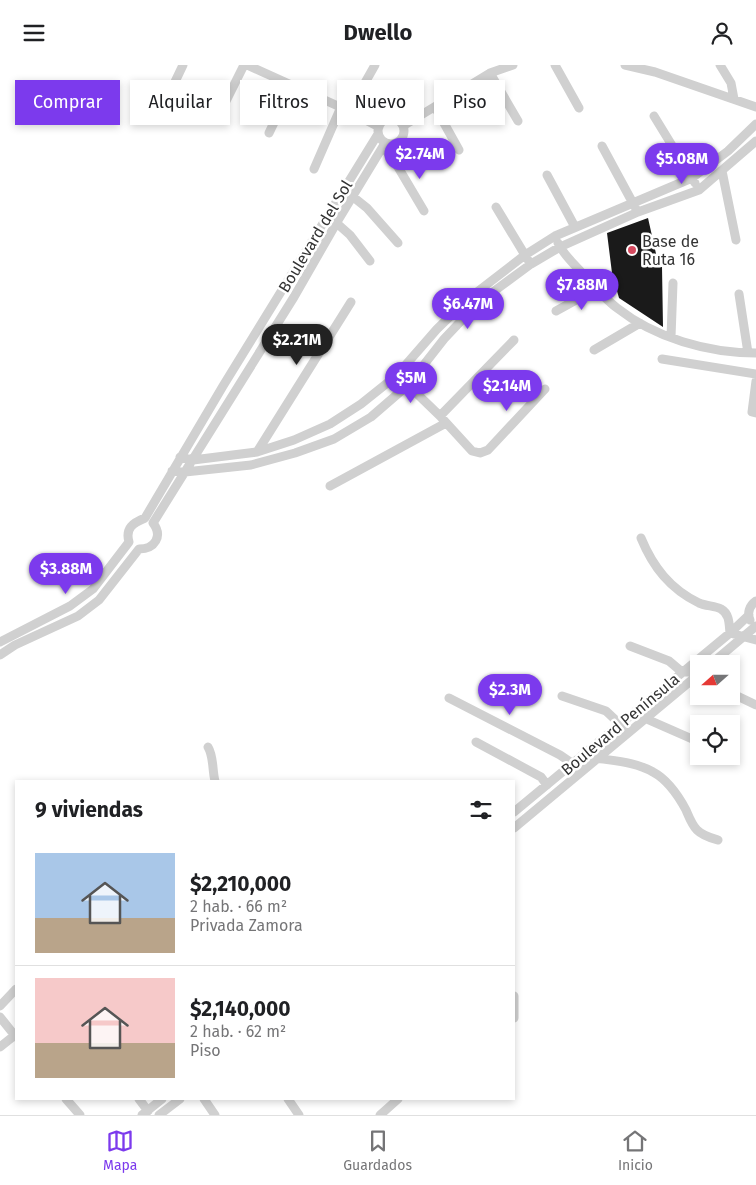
<!DOCTYPE html>
<html lang="es">
<head>
<meta charset="utf-8">
<style>
  body { margin:0; font-family:"Fira Sans",sans-serif; background:#f2f2f2; color:#202124; height:100vh; display:flex; flex-direction:column; font-size:19px; white-space:nowrap }
  * { box-sizing:border-box; margin:0 }
  p { font-size:16px; color:#757577 }
  .icon { flex:none; width:28px; height:28px; fill:none; stroke:currentColor; stroke-width:2; stroke-linecap:round; stroke-linejoin:round }
  .map { position:relative; flex:1; overflow:hidden }
  .drawer { position:absolute; left:15px; top:715px; width:500px; height:320px; display:flex; flex-direction:column; background:#fff; border-radius:0px; box-shadow:0 2px 8px #0003 }
  .drawer>* { flex:none }
  .banner { position:absolute; left:15px; top:15px; width:500px; height:45px; display:flex; gap:10px }
  .needle { width:32px; rotate:249deg }
  .buttons { position:absolute; left:690px; top:590px; display:grid; gap:10px }
  .buttons a { display:grid; place-items:center; width:50px; height:50px; border-radius:0px; background:#fff; box-shadow:0 2px 8px #0003; font-size:25px }
  .price { position:absolute; translate:-50% -42px; padding:0 11px; border-radius:18px; background:#7c3aed; color:#fff; font-size:16px; line-height:32px; filter:drop-shadow(0 1px 2px #0008) }
  .price::after { content:''; position:absolute; left:50%; top:30px; width:15px; height:11px; margin-left:-8px; background:inherit; clip-path:polygon(0 0,100% 0,50% 100%) }
  .price.current { background:#222; color:#fff }
  ul { padding:0; list-style:none }
  li { display:flex; align-items:center; gap:15px; height:125px; padding:0 20px }
  li+li { border-top:1px solid #e0e0e0 }
  li span { display:grid; place-items:center; flex:none; width:140px; height:100px; border-radius:0px; color:#555 }
  li>.icon { margin-inline-start:auto }
  span .icon { width:60px; height:60px; fill:#fffc; stroke-width:1 }
  li b { font-size:21px }
  h2 { display:flex; justify-content:space-between; align-items:center; height:60px; padding:0 20px; font-size:21px }
  .pill { padding:0 18px; border-radius:0px; background:#fff; box-shadow:0 2px 8px #0003; font-size:18px; line-height:45px }
  .pill.current { background:#7c3aed; color:#fff }
  header { display:flex; justify-content:space-between; align-items:center; height:65px; padding:0 20px; background:#fff; font-size:22px; font-weight:700 }
  .tabs { display:flex; justify-content:space-around; align-items:center; height:70px; border-top:1px solid #e0e0e0; background:#fff; font-size:14px; color:#757577 }
  .tabs a { display:grid; justify-items:center; gap:2px }
  .tabs .current { color:#7c3aed }
  .map>svg:first-child { display:block }
  .building { fill:#1a1a1a }
  .lines { fill:none; stroke-linecap:round; stroke-linejoin:round }
  .minor { stroke:#d0d0d0; stroke-width:9 }
  .poi-dot { fill:#d54a5f; stroke:#fff; stroke-width:2 }
  .labels { text-anchor:middle; stroke-width:5; stroke-linejoin:round; paint-order:stroke }
  .street-label { font-size:16px; fill:#333; stroke:#fff }
  .poi-label { font-size:16px; fill:#333; stroke:#fff; text-anchor:start }
</style>
</head>
<body>
<header><svg class="icon" aria-label="menu" viewBox="0 0 24 24"><path d="M4 6h16M4 12h16M4 18h16"/></svg>Dwello<svg class="icon" aria-label="person" viewBox="0 0 24 24"><circle cx="12" cy="8" r="4"/><path d="M4 21q1-7 8-7t8 7"/></svg></header>
<div class="map">
<svg width="756" height="1050" viewBox="0 0 756 1050">
  <rect width="100%" height="100%" fill="#fff"/>
  <path class="building" d="M 648,153 L 659,202 L 662,202 L 663,262 L 619,233 L 612,208 L 607,168 Z"/>
  <g class="lines">
    <path class="minor" d="M 247,0 L 349,46 L 379,62
      M 555,0 L 579,43
      M 625,0 L 655,7 L 756,42
      M 720,0 L 731,18 L 734,34
      M 490,8 L 518,56
      M 173,21 L 183,0
      M 435,42 L 459,85
      M 222,44 L 244,0
      M 349,46 L 375,0
      M 654,51 L 695,118
      M378 66a13 13 0 1 1 26 0a13 13 0 1 1-26 0Z
      M 403,61 L 490,8 L 513,0
      M 269,68 L 292,20
      M 602,81 L 635,142
      M 383,82 L 395,97 L 424,146
      M 314,104 L 341,42
      M 722,106 L 736,175
      M 547,110 L 575,162
      M 352,131 L 367,143 L 398,178
      M 496,142 L 528,195
      M 332,154 L 350,170 L 370,196
      M 558,178 C 563,189 574,199 582,208 C 593,220 604,233 617,243 C 655,273 708,288 756,288
      M 739,229 L 748,288
      M 556,246 L 596,224
      M 671,272 L 673,218
      M 594,285 L 640,258
      M 662,294 L 756,309
      M 396,311 L 408,320 L 440,351 L 472,386 L 480,388 L 488,385 L 545,324
      M 756,316 L 752,347 L 756,348
      M 440,351 L 514,275
      M 257,387 L 351,237
      M 180,392 L 193,395 L 257,387 L 294,375 L 330,359 L 361,339 L 396,311 L 437,264 L 468,234 L 525,190 L 555,171 L 692,113 L 728,86 L 756,59
      M 172,406 L 185,407 L 251,400 L 295,388 L 334,374 L 371,352 L 408,320 L 444,274 L 478,238 L 531,199 L 560,182 L 638,147 L 699,125 L 756,76
      M 330,421 L 446,358
      M 641,473 C 653,502 670,524 699,538 C 706,541 715,541 721,544 C 730,549 729,560 730,568 L 756,575
      M 750,555 C 747,548 749,541 756,536
      M 0,577 L 70,541 L 93,524 L 129,477 C 125,463 133,458 145,453 L 223,321 L 378,69
      M 630,581 L 669,596 L 682,607 L 688,607
      M 0,590 L 15,580 L 78,551 L 99,535 L 139,484 C 155,484 163,471 153,458 L 294,232 L 337,157 L 385,78
      M 711,599 L 756,561
      M 731,628 L 756,640
      M 562,631 L 606,646 L 623,662
      M 449,633 L 560,690 L 576,701
      M 642,652 L 699,677
      M 476,677 L 541,712 L 547,720
      M 208,682 C 214,692 212,705 215,716
      M 596,693 C 615,696 636,697 653,707 C 668,715 678,730 686,745 C 689,752 692,760 697,765 C 703,771 711,773 718,775
      M 514,747 L 730,568 L 749,550
      M 514,763 L 699,609
      M 514,931 L 514,953
      M 0,941 L 16,924
      M 0,952 L 16,972
      M 0,982 L 15,970
      M 66,1034 L 80,1050
      M 139,1034 L 148,1046
      M 204,1034 L 215,1050
      M 288,1034 L 299,1050
      M 142,1050 L 162,1034
      M 159,1050 L 180,1034
      M 380,1050 L 398,1034"/>
  </g>
  <circle class="poi-dot" cx="632" cy="185" r="5"/>
  <g class="labels">
    <g class="street-label">
      <text transform="translate(315 171) rotate(-59)" y="6">Boulevard del Sol</text>
      <text transform="translate(620 659) rotate(-40)" y="6">Boulevard Península</text>
    </g>
    <g class="poi-label">
      <text x="642" y="182">Base de<tspan x="642" dy="18">Ruta 16</tspan></text>
    </g>
  </g>
</svg>
<div class="buttons">
<a><svg class="needle" viewBox="-14 -14 28 28"><path d="M0-13l5 13h-10z" fill="#e53935"/><path d="M0 13l5-13h-10z" fill="#757577"/></svg></a>
<a><svg class="icon" aria-label="locate" viewBox="0 0 24 24"><circle cx="12" cy="12" r="6"/><path d="M12 2v4M12 18v4M2 12h4M18 12h4"/></svg></a>
</div>
<b class="price" style="left:420px;top:115px">$2.74M</b>
<b class="price" style="left:682px;top:120px">$5.08M</b>
<b class="price" style="left:582px;top:246px">$7.88M</b>
<b class="price" style="left:468px;top:265px">$6.47M</b>
<b class="price current" style="left:297px;top:301px">$2.21M</b>
<b class="price" style="left:411px;top:339px">$5M</b>
<b class="price" style="left:507px;top:347px">$2.14M</b>
<b class="price" style="left:66px;top:530px">$3.88M</b>
<b class="price" style="left:510px;top:651px">$2.3M</b>
<div class="banner">
<a class="pill current">Comprar</a>
<a class="pill">Alquilar</a>
<a class="pill">Filtros</a>
<a class="pill">Nuevo</a>
<a class="pill">Piso</a>
</div>
<section class="drawer">
<h2>9 viviendas<svg class="icon" aria-label="filters" viewBox="0 0 24 24"><path d="M4 7h16M4 17h16"/><circle cx="9" cy="7" r="2"/><circle cx="15" cy="17" r="2"/></svg></h2>
<ul>
<li><span style="background:linear-gradient(#a9c7e8 65%,#b9a48a 0)"><svg class="icon" aria-label="home" viewBox="0 0 24 24"><path d="M3 11l9-7 9 7M6 9v11h12V9"/></svg></span><div><b>$2,210,000</b><p>2 hab. · 66 m²</p><p>Privada Zamora</p></div></li>
<li><span style="background:linear-gradient(#f6c9c9 65%,#b9a48a 0)"><svg class="icon" aria-label="home" viewBox="0 0 24 24"><path d="M3 11l9-7 9 7M6 9v11h12V9"/></svg></span><div><b>$2,140,000</b><p>2 hab. · 62 m²</p><p>Piso</p></div></li>
</ul>
</section>
</div>
<nav class="tabs">
<a class="current"><svg class="icon" aria-label="map" viewBox="0 0 24 24"><path d="M3 6l6-2 6 2 6-2v14l-6 2-6-2-6 2zM9 4v14M15 6v14"/></svg>Mapa</a>
<a><svg class="icon" aria-label="saved" viewBox="0 0 24 24"><path d="M7 4h10v16l-5-4-5 4z"/></svg>Guardados</a>
<a><svg class="icon" aria-label="home" viewBox="0 0 24 24"><path d="M3 11l9-7 9 7M6 9v11h12V9"/></svg>Inicio</a>
</nav>
</body>
</html>
